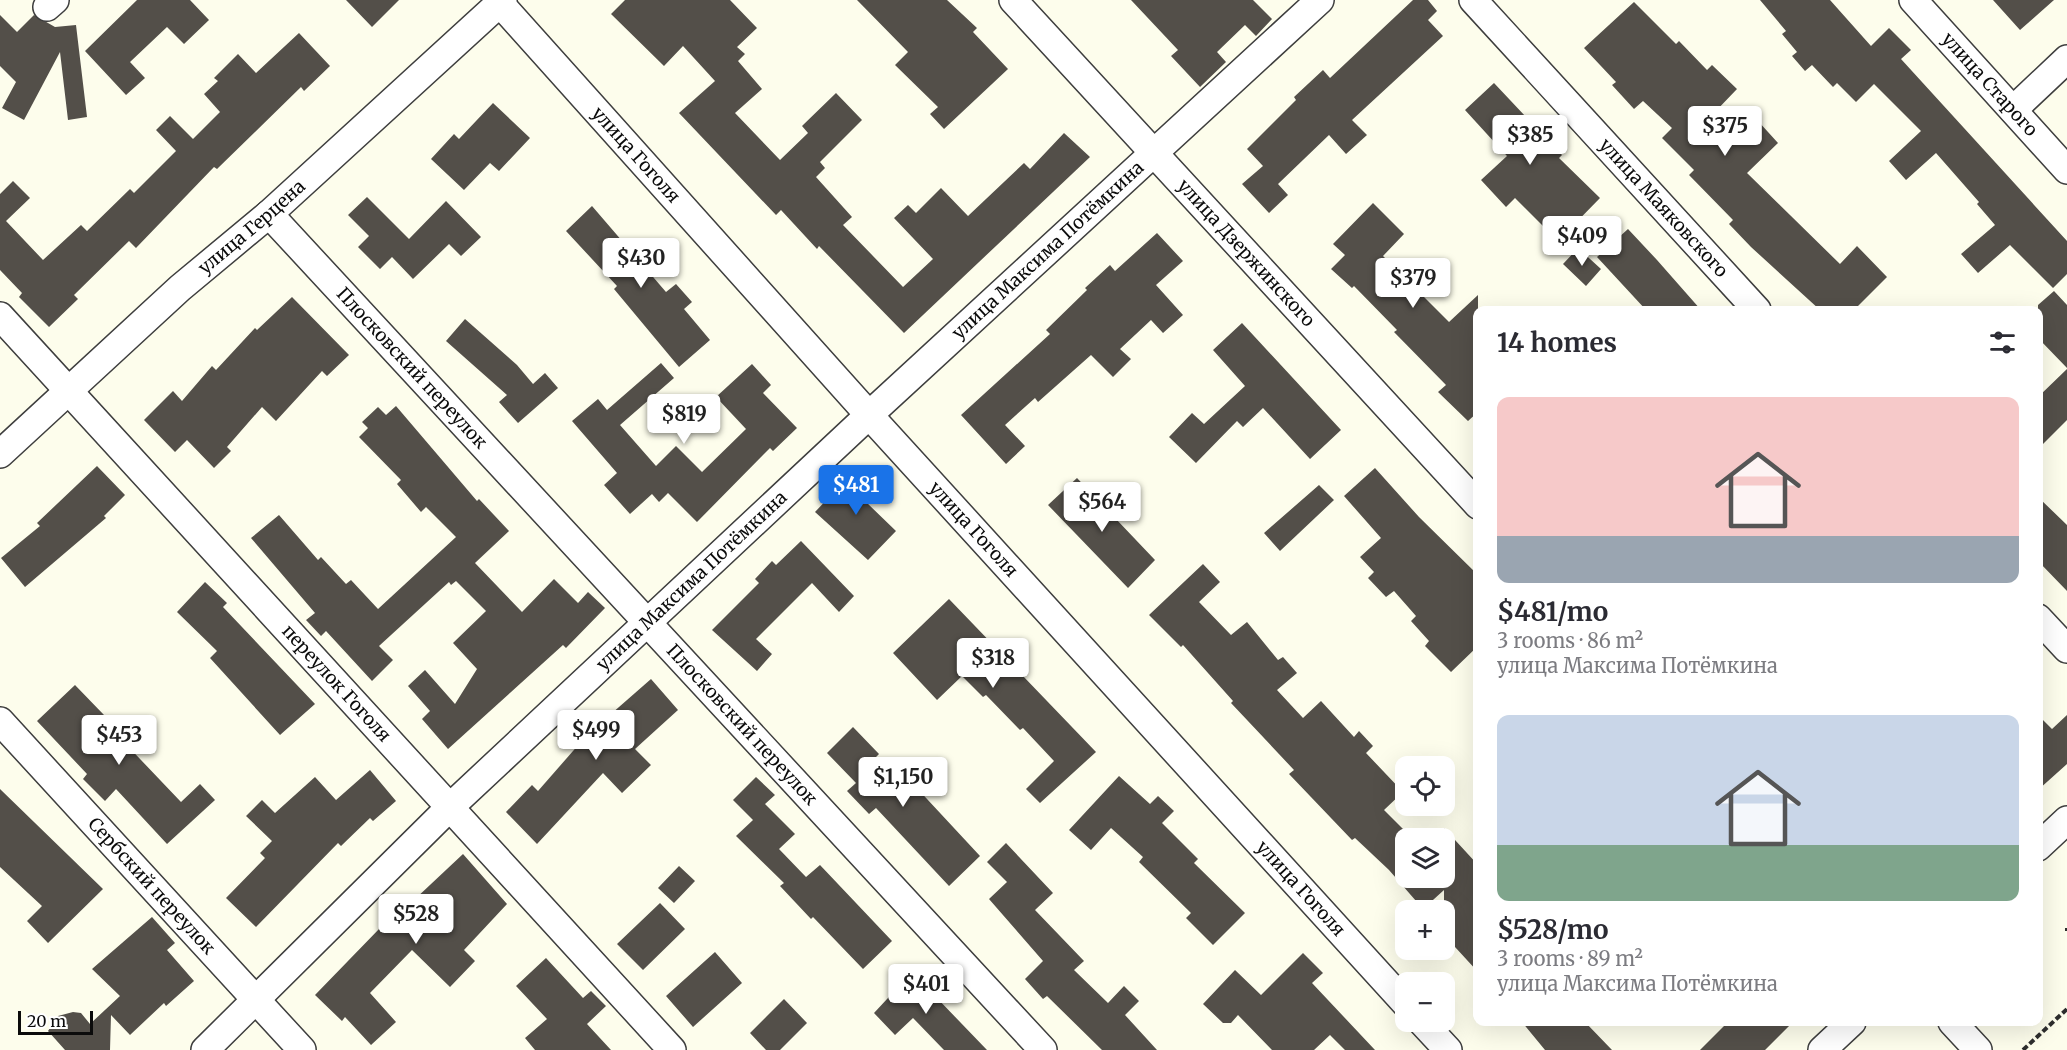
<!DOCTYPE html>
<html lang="en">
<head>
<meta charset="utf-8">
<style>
  body { margin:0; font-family:Merriweather,serif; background:#f2f2f3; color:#2b2b33; height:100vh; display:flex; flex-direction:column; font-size:22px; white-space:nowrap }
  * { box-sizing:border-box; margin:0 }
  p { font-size:20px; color:#7c7c81 }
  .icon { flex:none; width:33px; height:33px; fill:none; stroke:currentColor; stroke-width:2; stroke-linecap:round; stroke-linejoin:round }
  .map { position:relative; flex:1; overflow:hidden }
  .sheet { position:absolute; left:1473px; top:306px; width:570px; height:720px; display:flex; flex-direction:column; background:#fff; border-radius:12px; box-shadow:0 6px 24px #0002 }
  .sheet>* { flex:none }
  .fabs { position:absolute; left:1395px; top:756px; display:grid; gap:12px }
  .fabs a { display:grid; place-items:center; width:60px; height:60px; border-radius:12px; background:#fff; box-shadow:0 6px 24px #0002; font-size:30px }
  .scale { position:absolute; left:18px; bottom:15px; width:75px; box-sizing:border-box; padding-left:6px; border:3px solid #0b0b0b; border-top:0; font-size:16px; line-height:21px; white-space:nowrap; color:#0b0b0b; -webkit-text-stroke:4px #fff; paint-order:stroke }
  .price { position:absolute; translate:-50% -51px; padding:0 14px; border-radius:6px; background:#fff; color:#222; font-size:20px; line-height:39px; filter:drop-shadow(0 2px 3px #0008) }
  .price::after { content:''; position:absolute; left:50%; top:36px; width:18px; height:14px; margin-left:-9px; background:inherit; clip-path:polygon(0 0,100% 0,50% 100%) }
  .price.active { background:#1a73e8; color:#fff }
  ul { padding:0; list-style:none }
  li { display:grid; align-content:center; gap:12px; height:318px; padding:0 24px }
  li span { display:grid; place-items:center; height:186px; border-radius:12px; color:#555 }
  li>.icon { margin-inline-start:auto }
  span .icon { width:108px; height:108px; fill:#fffc; stroke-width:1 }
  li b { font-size:26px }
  h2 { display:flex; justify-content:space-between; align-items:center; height:72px; padding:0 24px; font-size:26px }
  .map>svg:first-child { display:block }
  .building { fill:#534f49 }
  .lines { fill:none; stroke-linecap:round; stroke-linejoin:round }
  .minor-casing { stroke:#3e3e3e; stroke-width:30 }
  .path { stroke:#2d2d2d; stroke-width:4; stroke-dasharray:6 3; stroke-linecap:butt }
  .minor { stroke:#fff; stroke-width:27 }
  .labels { text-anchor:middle; stroke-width:6; stroke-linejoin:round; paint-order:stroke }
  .street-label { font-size:18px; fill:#0b0b0b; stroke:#fff }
</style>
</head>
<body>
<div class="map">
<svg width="2067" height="1050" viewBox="0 0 2067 1050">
  <rect width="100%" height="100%" fill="#fdfdec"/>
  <path class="building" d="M 137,0 L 190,0 L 209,20 L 184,44 L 167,27 L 130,62 L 145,78 L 126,95 L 85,51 Z
    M 346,0 L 399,0 L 372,27 Z
    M 625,0 L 730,0 L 757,28 L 737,47 L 745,54 L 738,61 L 762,89 L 735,113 L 780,160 L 808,133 L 802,126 L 836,93 L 862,120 L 820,162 L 825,168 L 816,177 L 852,217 L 843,225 L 903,287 L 933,259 L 894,218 L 908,205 L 916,213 L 941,188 L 968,216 L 1024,163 L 1030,169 L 1064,133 L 1090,157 L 904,333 L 819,246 L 817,249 L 781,210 L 776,215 L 679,113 L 715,81 L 683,46 L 664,66 L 611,14 Z
    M 857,0 L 947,0 L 977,28 L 973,32 L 1008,69 L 944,129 L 930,114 L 938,107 L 895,65 L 908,52 Z
    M 1131,0 L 1253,0 L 1272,19 L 1256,36 L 1245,25 L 1217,52 L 1226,62 L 1200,87 L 1171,56 L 1178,50 Z
    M 1413,0 L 1428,0 L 1437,11 L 1428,20 L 1443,36 L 1352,120 L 1367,135 L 1346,154 L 1329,135 L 1278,184 L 1288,195 L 1269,213 L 1242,184 L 1263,166 L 1247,149 L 1296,100 L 1294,97 L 1323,70 L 1330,78 Z
    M 1760,0 L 1830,0 L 1871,46 L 1889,28 L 1911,50 L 1901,59 L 2067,241 L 2067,274 L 2053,288 L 2010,245 L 1978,273 L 1961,254 L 1995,225 L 1977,204 L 1979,202 L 1936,153 L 1906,180 L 1889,161 L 1921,131 L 1874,84 L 1856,102 L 1837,83 L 1833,87 L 1812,65 L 1805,71 L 1792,56 L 1797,52 L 1782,34 L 1786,31 Z
    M 1993,0 L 2054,0 L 2020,30 Z
    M 1634,2 L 1676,44 L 1679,41 L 1707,70 L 1712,65 L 1737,89 L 1713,114 L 1737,141 L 1758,121 L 1778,143 L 1747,173 L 1840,264 L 1857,246 L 1887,277 L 1854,310 L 1820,310 L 1751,247 L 1729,224 L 1733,220 L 1689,175 L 1694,170 L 1662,138 L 1672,128 L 1643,101 L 1634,109 L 1612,85 L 1616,82 L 1584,48 Z
    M 0,15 L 17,32 L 34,15 L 55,27 L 76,25 L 87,117 L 68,120 L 60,52 L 24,120 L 2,108 L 16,82 L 0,66 Z
    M 299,33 L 330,66 L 304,91 L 301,87 L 217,169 L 214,167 L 136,248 L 129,241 L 74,295 L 78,299 L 49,327 L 19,297 L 22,293 L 0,270 L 0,194 L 13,181 L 30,198 L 6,221 L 43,260 L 81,225 L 87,231 L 130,189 L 134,193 L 176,151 L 156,130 L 170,116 L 193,139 L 220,112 L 204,94 L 218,81 L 214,78 L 238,54 L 256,73 Z
    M 1494,83 L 1562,155 L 1559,158 L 1600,198 L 1558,241 L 1515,198 L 1506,207 L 1481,180 L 1507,156 L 1465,110 Z
    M 493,103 L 530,138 L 499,171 L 490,163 L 464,190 L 431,159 L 454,134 L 459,139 Z
    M 367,197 L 409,239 L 446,201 L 481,237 L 461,256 L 449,244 L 413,279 L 392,257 L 380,269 L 358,247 L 369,236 L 348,215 Z
    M 1373,203 L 1404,234 L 1383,256 L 1449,322 L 1478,295 L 1478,412 L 1468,421 L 1438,392 L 1446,385 L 1394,332 L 1397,330 L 1354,286 L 1352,288 L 1331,269 L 1345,255 L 1333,244 Z
    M 592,206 L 666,292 L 676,284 L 692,302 L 684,309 L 710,340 L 679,367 L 614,289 L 617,286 L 566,231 Z
    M 1628,229 L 1657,260 L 1701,310 L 1646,310 L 1597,257 Z
    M 1157,233 L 1183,261 L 1156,285 L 1183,315 L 1163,333 L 1151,320 L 1120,349 L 1131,359 L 1113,377 L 1091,355 L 1038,402 L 1035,398 L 1005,425 L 1025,446 L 1006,464 L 961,415 L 1050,334 L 1046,330 L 1087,290 L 1085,288 L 1110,265 L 1115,271 Z
    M 1578,248 L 1601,269 L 1586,286 L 1563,264 Z
    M 2054,291 L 2067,305 L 2067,368 L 2038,338 L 2038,305 Z
    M 292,297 L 349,355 L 327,376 L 322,371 L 276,421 L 262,407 L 227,447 L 231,451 L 214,468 L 187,440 L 175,452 L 144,420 L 173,391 L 182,401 L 212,366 L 216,370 L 255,328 L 257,330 Z
    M 465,319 L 517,365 L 533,384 L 545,373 L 558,388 L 518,423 L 499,402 L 507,395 L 446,341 Z
    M 1242,323 L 1341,430 L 1310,459 L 1263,408 L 1243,427 L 1237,421 L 1196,463 L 1169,437 L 1192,413 L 1204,424 L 1245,386 L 1213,350 Z
    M 661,363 L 674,378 L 620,425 L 656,466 L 676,446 L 702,472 L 746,429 L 716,397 L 752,364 L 771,385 L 763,393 L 797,428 L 773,451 L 770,448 L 697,522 L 668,493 L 659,502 L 652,494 L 630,514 L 604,485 L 617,473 L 572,421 L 598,399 L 607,410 Z
    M 2067,369 L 2067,420 L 2038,449 L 2038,397 Z
    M 396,406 L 477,501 L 479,499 L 509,531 L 475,563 L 522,612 L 554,579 L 578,603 L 588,592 L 605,608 L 566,648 L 563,645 L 448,749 L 422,719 L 430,711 L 408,686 L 425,670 L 455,704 L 477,669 L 453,643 L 486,611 L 456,581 L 451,585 L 449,582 L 379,646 L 393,660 L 372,681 L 326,631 L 321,636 L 306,620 L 315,613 L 251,538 L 279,515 L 318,560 L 321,557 L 346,584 L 351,580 L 378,609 L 456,537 L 426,507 L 421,512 L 397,484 L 401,480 L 359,437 L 368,428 L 362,422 L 378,407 L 386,415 Z
    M 97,466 L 125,495 L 104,516 L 106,518 L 25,587 L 1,558 L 40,526 L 37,523 Z
    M 1375,468 L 1419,517 L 1478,575 L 1478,646 L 1451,672 L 1425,646 L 1429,641 L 1411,621 L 1416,616 L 1394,591 L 1386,597 L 1368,578 L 1374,572 L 1360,557 L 1381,538 L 1344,496 Z
    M 855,470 L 878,491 L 867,503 L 896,531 L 868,560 L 815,512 Z
    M 1077,478 L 1155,560 L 1128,588 L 1048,505 Z
    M 1319,485 L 1334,500 L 1280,551 L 1264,533 Z
    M 2038,497 L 2067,525 L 2067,591 L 2038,561 Z
    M 801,541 L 854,596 L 839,612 L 812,583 L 756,639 L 772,654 L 757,671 L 712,630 L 759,583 L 755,579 L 772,561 L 776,565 Z
    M 1203,564 L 1220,582 L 1199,602 L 1231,635 L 1247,622 L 1278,660 L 1283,657 L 1297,673 L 1277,690 L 1303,718 L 1321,701 L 1354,737 L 1359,731 L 1373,746 L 1366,753 L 1403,792 L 1384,810 L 1406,832 L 1406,878 L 1444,878 L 1444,828 L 1478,865 L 1478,972 L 1444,935 L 1444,890 L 1423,909 L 1389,870 L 1355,838 L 1352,840 L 1289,774 L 1294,770 L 1231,703 L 1233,701 L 1183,645 L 1181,647 L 1149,615 Z
    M 205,582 L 227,603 L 223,607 L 315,704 L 280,735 L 210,658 L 217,651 L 177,612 Z
    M 949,599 L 1096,752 L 1040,803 L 1026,789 L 1054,761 L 1023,728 L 1020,730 L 986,695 L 983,697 L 962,676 L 937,700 L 893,653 Z
    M 651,679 L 678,710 L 635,749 L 651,765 L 622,793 L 603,773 L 537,844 L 506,812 L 532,785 L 538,791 L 587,735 Z
    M 75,685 L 104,715 L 101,718 L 181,802 L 200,784 L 215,800 L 167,844 L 116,789 L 105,801 L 83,779 L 87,774 L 37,721 Z
    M 2038,715 L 2052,729 L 2067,715 L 2067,764 L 2038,790 Z
    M 853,727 L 879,754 L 876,757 L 908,790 L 914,785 L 980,856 L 949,886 L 876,808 L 869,814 L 847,791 L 856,783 L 827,753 Z
    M 370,770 L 396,801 L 373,821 L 370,818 L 341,846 L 338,843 L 256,927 L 226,898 L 265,858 L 260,853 L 272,841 L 246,816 L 262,800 L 275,813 L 315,777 L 336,800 Z
    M 1119,776 L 1150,804 L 1158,796 L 1174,811 L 1162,823 L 1198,859 L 1194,863 L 1245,913 L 1213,945 L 1186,918 L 1191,913 L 1139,862 L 1143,857 L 1111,828 L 1091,850 L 1069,830 Z
    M 756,777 L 775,795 L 765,804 L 795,834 L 779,849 L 806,877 L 820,865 L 892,941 L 863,969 L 813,917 L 811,919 L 780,886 L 784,883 L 736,836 L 753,820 L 733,800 Z
    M 0,789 L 103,889 L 48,943 L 27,921 L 42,906 L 0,867 Z
    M 1006,843 L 1053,893 L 1035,910 L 1084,961 L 1074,970 L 1108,1003 L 1124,986 L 1139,1001 L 1125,1015 L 1157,1050 L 1102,1050 L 1047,996 L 1043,999 L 1025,979 L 1043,961 L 989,899 L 1007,882 L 987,862 Z
    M 463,854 L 507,904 L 464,950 L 475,961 L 450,987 L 412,950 L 370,993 L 396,1022 L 371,1045 L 345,1017 L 342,1021 L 315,995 L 380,928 L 382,930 Z
    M 679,866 L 695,881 L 674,903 L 658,888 Z
    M 660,903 L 685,929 L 643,970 L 617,944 Z
    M 152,917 L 175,943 L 167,950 L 194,981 L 166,1006 L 164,1003 L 130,1035 L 111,1015 L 110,1050 L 65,1050 L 48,1031 L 58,1016 L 73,1012 L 81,1013 L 90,1024 L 120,996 L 92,969 Z
    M 715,952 L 742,983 L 693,1027 L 666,996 Z
    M 1303,953 L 1323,973 L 1312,983 L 1375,1050 L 1345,1050 L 1330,1035 L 1314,1050 L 1272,1050 L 1238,1015 L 1231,1023 L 1223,1023 L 1203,1004 L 1235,970 L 1261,995 Z
    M 546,958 L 583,998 L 591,991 L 606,1006 L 587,1024 L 611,1050 L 535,1050 L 525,1038 L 547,1019 L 516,986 Z
    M 914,970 L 938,994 L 935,996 L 987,1050 L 944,1050 L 913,1018 L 895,1035 L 874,1013 Z
    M 784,999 L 807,1023 L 780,1050 L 766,1050 L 750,1033 Z
    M 1522,1022 L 1585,1022 L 1612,1050 L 1545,1050 Z
    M 1728,1022 L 1793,1022 L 1765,1050 L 1700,1050 Z"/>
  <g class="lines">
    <g class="minor-casing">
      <g id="minor">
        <path id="s1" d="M 497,0 L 869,415 L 1406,1004"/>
        <path id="s2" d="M 1013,0 L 1478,505"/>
        <path id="s3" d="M 1473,0 L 1757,310"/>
        <path id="s4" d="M 1913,0 L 2067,170"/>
        <path d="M 47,7 L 55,0"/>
        <path d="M 2013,110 L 2067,59"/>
        <path id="s5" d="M 269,214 L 1043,1050"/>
        <path id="s6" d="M 0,316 L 672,1050"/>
        <path id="s7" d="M 0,454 L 180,288 L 269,214 L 503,0"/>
        <path d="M 2038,618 L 2067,649"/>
        <path id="s8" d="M 0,721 L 302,1050"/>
        <path d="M 2038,847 L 2067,820"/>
        <path d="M 1422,1022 L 1448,1050"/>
        <path d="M 1952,1022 L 1978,1050"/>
        <path id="s9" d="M 205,1050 L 448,809 L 869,415 L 1320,0"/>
        <path d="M 1822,1050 L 1852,1022"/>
      </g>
    </g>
    <path class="path" d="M 2067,928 L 2067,931
      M 2023,1050 L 2067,1009"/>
    <use href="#minor" class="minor"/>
  </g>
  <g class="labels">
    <g class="street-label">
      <text dy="6" stroke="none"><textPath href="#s4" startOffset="114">улица Старого</textPath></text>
      <text dy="6" stroke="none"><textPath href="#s1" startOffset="208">улица Гоголя</textPath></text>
      <text dy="6" stroke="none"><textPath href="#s3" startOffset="282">улица Маяковского</textPath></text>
      <text dy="6" stroke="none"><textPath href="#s7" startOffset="339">улица Герцена</textPath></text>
      <text dy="6" stroke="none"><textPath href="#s9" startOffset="1162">улица Максима Потёмкина</textPath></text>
      <text dy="6" stroke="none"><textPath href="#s2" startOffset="344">улица Дзержинского</textPath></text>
      <text dy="6" stroke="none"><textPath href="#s5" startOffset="210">Плосковский переулок</textPath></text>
      <text dy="6" stroke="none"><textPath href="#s1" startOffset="712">улица Гоголя</textPath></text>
      <text dy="6" stroke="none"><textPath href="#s9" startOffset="676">улица Максима Потёмкина</textPath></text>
      <text dy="6" stroke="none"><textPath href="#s6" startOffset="498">переулок Гоголя</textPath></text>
      <text dy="6" stroke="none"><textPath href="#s5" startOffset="696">Плосковский переулок</textPath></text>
      <text dy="6" stroke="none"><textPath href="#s8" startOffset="224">Сербский переулок</textPath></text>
      <text dy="6" stroke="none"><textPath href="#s1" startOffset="1198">улица Гоголя</textPath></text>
    </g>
  </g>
</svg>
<div class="fabs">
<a><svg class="icon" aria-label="locate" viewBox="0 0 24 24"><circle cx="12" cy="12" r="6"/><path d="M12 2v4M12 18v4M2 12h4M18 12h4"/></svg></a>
<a><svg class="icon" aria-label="layers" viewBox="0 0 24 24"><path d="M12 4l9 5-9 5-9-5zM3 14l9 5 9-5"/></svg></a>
<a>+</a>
<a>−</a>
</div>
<div class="scale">20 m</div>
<b class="price" style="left:1725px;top:157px">$375</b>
<b class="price" style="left:1530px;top:166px">$385</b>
<b class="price" style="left:1582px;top:267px">$409</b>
<b class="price" style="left:641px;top:289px">$430</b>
<b class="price" style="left:1413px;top:309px">$379</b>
<b class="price" style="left:684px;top:445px">$819</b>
<b class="price active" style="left:856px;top:516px">$481</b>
<b class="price" style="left:1102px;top:533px">$564</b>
<b class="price" style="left:993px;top:689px">$318</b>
<b class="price" style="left:596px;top:761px">$499</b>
<b class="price" style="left:119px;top:766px">$453</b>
<b class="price" style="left:903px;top:808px">$1,150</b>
<b class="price" style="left:416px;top:945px">$528</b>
<b class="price" style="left:926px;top:1015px">$401</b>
<section class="sheet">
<h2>14 homes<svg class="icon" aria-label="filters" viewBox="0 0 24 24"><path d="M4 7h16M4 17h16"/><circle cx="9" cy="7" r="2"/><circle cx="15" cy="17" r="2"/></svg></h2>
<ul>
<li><span style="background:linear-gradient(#f6c9c9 75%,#9aa5b1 0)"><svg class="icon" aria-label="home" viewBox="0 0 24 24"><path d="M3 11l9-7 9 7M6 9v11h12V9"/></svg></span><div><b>$481/mo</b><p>3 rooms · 86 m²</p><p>улица Максима Потёмкина</p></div></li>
<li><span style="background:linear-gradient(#c9d6e8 70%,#7fa58c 0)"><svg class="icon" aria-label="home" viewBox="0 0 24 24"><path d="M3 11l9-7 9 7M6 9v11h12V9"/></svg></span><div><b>$528/mo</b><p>3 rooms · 89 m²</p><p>улица Максима Потёмкина</p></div></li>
</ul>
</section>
</div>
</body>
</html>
